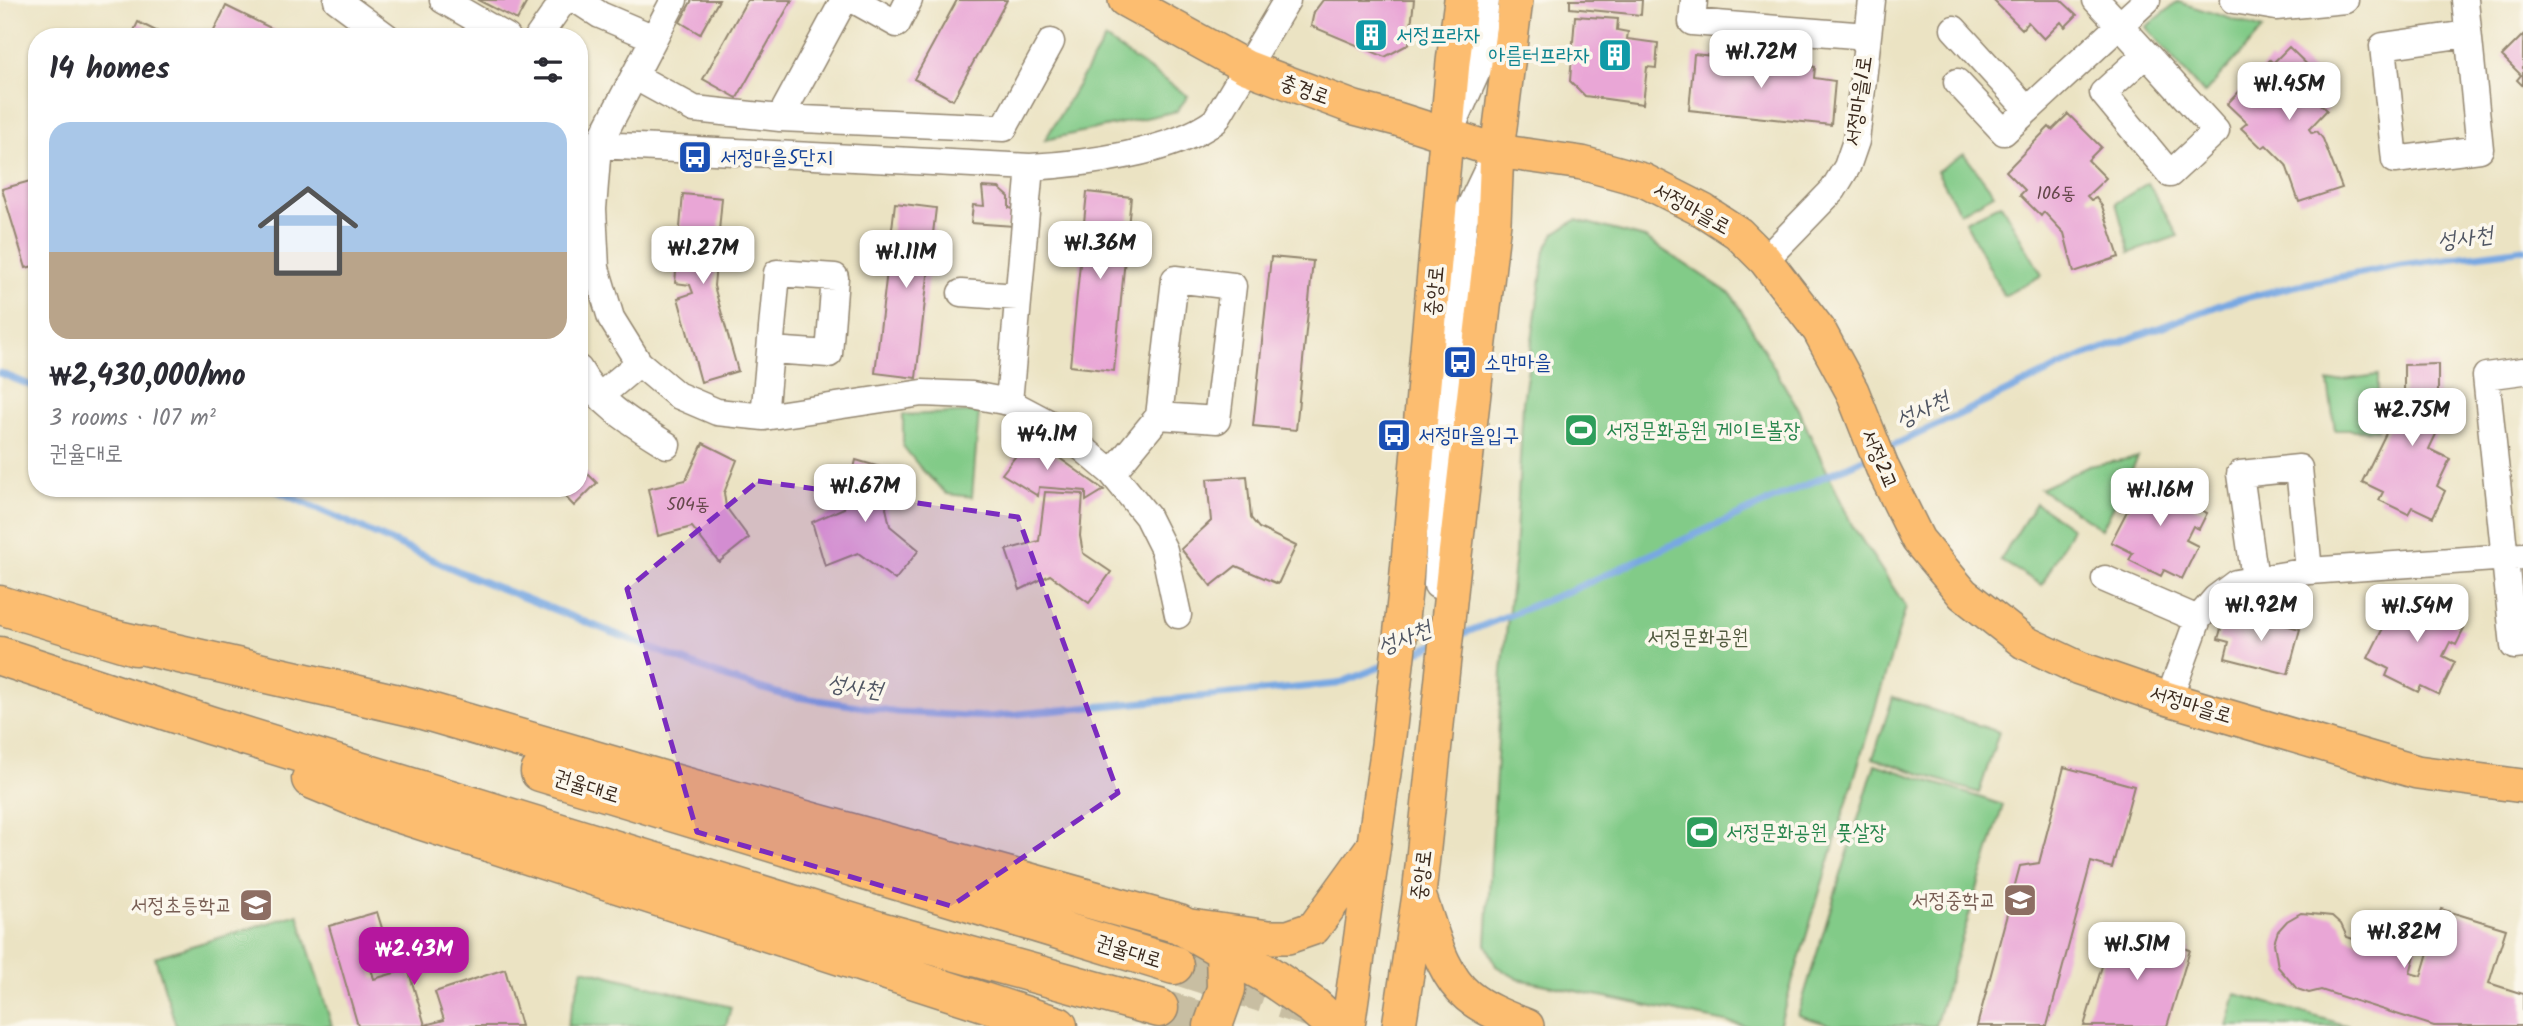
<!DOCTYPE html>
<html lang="en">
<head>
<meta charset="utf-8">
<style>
  body { margin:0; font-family:Kalam,"Poor Story",sans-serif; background:#f2f2f3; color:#2b2b33; height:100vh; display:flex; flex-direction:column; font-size:26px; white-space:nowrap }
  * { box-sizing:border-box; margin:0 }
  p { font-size:23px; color:#7c7c81 }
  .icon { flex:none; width:38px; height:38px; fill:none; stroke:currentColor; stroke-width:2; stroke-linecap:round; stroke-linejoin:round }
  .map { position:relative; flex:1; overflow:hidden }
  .sheet { position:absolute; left:28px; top:28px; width:560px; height:469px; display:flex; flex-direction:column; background:#fff; border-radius:28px; box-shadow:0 2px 5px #0004 }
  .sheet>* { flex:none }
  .price { position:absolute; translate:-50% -60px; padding:0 16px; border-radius:14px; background:#fff; color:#222; font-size:23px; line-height:46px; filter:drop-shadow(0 2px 4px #0008) }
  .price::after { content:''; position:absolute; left:50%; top:42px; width:21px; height:16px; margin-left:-10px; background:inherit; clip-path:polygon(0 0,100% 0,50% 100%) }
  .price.selected { background:#b5179e; color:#fff }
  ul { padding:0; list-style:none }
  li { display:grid; align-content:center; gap:14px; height:371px; padding:0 21px }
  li+li { border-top:2px solid #e1e1e2 }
  li span { display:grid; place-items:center; height:217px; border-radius:21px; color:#555 }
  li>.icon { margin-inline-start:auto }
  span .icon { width:126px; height:126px; fill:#fffc; stroke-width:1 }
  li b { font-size:30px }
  h2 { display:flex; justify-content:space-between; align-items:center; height:84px; padding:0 21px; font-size:30px }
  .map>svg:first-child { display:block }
  .green { fill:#82cb88; stroke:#5e7a53; stroke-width:2 }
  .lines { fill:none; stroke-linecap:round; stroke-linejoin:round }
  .stream { stroke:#78a8e2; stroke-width:7 }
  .building { fill:#e9a6d6 }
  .highway-tunnel { stroke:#c8bea2; stroke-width:38; stroke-dasharray:38 19; stroke-linecap:butt }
  .minor-casing { stroke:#938670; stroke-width:29 }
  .major-casing { stroke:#938670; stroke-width:36 }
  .highway-casing { stroke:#938670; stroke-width:41 }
  .minor { stroke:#fff; stroke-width:26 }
  .major { stroke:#fcbd6f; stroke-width:33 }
  .highway { stroke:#fcbd6f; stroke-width:38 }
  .marked { fill:#7b2cbf; fill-opacity:0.2; stroke:#7b2cbf; stroke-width:5; stroke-dasharray:14 9; stroke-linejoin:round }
  .labels { text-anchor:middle; stroke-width:7; stroke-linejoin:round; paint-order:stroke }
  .number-label { font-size:18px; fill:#66494c }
  .culture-label { font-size:21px; fill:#0d838f; stroke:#fbf7ec; text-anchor:start }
  .street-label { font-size:21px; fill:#3b2a1e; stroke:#fbf7ec }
  .transit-label { font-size:21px; fill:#164399; stroke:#fbf7ec; text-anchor:start }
  .leisure-label { font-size:21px; fill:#27864d; stroke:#fbf7ec; text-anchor:start }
  .park-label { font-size:21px; fill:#505a3e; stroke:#fbf7ec }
  .education-label { font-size:21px; fill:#785e54; stroke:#fbf7ec; text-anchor:end }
  .water-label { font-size:23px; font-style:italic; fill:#505663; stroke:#fbf7ec }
</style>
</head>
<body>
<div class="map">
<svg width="2523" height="1026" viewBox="0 0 2523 1026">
  <rect width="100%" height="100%" fill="#fbf7ec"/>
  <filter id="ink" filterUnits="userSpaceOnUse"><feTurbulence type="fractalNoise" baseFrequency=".0143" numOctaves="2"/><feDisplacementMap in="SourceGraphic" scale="14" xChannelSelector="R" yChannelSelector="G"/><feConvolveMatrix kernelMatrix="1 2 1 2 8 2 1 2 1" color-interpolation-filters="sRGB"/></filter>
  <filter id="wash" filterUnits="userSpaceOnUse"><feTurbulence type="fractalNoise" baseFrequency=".00686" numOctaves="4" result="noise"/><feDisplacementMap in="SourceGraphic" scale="28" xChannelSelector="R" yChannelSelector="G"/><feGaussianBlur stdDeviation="1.57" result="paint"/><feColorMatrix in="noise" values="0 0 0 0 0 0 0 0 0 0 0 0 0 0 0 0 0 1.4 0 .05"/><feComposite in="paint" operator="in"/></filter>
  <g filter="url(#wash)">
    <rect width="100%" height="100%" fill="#ebe3c3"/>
    <path class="green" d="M 2178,2 L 2263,29 L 2204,94 L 2146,27 Z
      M 1105,39 L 1188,96 L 1177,111 L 1045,140 Z
      M 1964,154 L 1994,194 L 1960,213 L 1937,171 Z
      M 2148,183 L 2178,236 L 2130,253 L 2116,203 Z
      M 2001,204 L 2042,275 L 2004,296 L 1965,221 Z
      M 1576,220 L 1645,238 L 1732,295 L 1798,409 L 1852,525 L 1906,607 L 1779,1026 L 1745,1026 L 1518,979 L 1496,966 L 1486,944 L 1502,671 L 1515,554 L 1523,402 L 1545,250 L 1555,233 Z
      M 2378,375 L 2378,430 L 2335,430 L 2328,382 Z
      M 979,412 L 972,497 L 947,494 L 923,471 L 903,446 L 903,415 Z
      M 2138,457 L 2102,529 L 2040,489 L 2089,466 Z
      M 2036,503 L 2072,528 L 2042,585 L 2000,560 Z
      M 1893,697 L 1999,732 L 1979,793 L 1873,758 Z
      M 1875,764 L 2003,805 L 1935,1026 L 1833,1026 L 1798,1015 Z
      M 298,914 L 332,1026 L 176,1026 L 155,957 Z
      M 583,969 L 731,1007 L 726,1026 L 567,1026 Z
      M 2236,994 L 2349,1026 L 2227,1026 Z"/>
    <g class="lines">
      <path class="stream" d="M 0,373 L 37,388
        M 1884,450 L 2078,358 L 2228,302 L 2299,285 L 2401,265 L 2523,249
        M 271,488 L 474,578 L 730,679 L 784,695 L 898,712 L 987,717 L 1337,684 L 1388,664
        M 1457,636 L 1574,589 L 1870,456
        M 1409,655 L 1436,644"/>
    </g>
    <g id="blocks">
      <path class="building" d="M 478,0 L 528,0 L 517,20 Z
        M 692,0 L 719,0 L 700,34 L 680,22 Z
        M 747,0 L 792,0 L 737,98 L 703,79 Z
        M 957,0 L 1007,0 L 953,100 L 914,79 Z
        M 1323,0 L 1414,0 L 1409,44 L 1385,57 L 1311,26 L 1314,12 Z
        M 1570,0 L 1642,0 L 1641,15 L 1570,8 Z
        M 1993,0 L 2061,0 L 2077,15 L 2065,27 L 2061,22 L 2044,39 L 2028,22 L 2022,29 Z
        M 226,6 L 289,37 L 211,37 Z
        M 1575,16 L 1618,19 L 1617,30 L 1628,32 L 1627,39 L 1658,43 L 1656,68 L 1647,67 L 1643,104 L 1585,96 L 1570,81 Z
        M 138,22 L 168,37 L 131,37 Z
        M 2523,35 L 2523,86 L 2517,80 L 2521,75 L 2502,56 Z
        M 2289,47 L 2322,79 L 2309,92 L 2327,110 L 2309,129 L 2312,133 L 2317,131 L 2323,139 L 2342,188 L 2299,202 L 2286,165 L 2266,145 L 2262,148 L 2241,128 L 2247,123 L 2227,104 L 2270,60 L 2273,63 Z
        M 1694,54 L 1815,67 L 1814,78 L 1835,81 L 1831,125 L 1689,110 Z
        M 2068,114 L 2101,147 L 2088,160 L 2106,178 L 2087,196 L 2091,200 L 2096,198 L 2102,206 L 2119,257 L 2074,272 L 2064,233 L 2044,212 L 2041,216 L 2020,195 L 2025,190 L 2006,171 L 2049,127 L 2052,130 Z
        M 37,179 L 37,265 L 26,268 L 2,189 Z
        M 982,187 L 999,188 L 1009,197 L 1009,208 L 1015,209 L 1014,226 L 971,223 L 973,205 L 984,206 Z
        M 1087,192 L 1131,197 L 1114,371 L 1070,366 Z
        M 683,194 L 722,198 L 714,286 L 738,371 L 701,382 L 678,298 L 693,293 L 690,285 L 675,283 Z
        M 895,203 L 936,208 L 916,378 L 875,373 Z
        M 1271,257 L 1313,261 L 1296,430 L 1253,426 Z
        M 2438,364 L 2438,430 L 2429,449 L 2450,459 L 2437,486 L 2445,491 L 2433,517 L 2412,507 L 2408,514 L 2379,500 L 2383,492 L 2362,482 L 2390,425 L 2396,427 L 2404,410 L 2404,365 Z
        M 1030,437 L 1104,490 L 1086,501 L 1086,491 L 1039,487 L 1038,496 L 1002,474 Z
        M 703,443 L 737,460 L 724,493 L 726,507 L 749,538 L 719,562 L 692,527 L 658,536 L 648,489 L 686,480 Z
        M 856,460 L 897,472 L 886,508 L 890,526 L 919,550 L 895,580 L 858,553 L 825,566 L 812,522 L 844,508 Z
        M 579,465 L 597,483 L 574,506 L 557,488 L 579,488 Z
        M 2157,474 L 2190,490 L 2184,502 L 2207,513 L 2199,529 L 2193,526 L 2186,540 L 2198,546 L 2182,579 L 2164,570 L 2161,576 L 2129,560 L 2133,553 L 2111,542 L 2139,488 L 2148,492 Z
        M 1247,476 L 1251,518 L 1259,528 L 1296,546 L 1278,584 L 1236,566 L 1211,586 L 1181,549 L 1211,521 L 1207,479 Z
        M 1045,492 L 1083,494 L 1080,536 L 1083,553 L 1111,572 L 1089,603 L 1050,575 L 1020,590 L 1006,550 L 1039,541 Z
        M 2414,590 L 2446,607 L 2441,618 L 2464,629 L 2456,645 L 2450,642 L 2443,656 L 2455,662 L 2439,695 L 2421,686 L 2418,692 L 2386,676 L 2389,669 L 2368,658 L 2395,604 L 2404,608 Z
        M 2242,614 L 2300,629 L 2288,674 L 2225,658 L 2229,642 L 2218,639 L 2223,622 L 2239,626 Z
        M 2064,767 L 2134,786 L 2112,868 L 2091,862 L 2047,1026 L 1977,1026 L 2020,866 L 2039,863 Z
        M 2441,909 L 2506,929 L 2489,983 L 2523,994 L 2523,1026 L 2434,1026 L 2321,990 L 2309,993 L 2297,989 L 2278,967 L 2274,943 L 2278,931 L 2287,921 L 2301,913 L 2332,916 L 2341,924 L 2347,937 L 2359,941 L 2362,931 L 2417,948 L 2410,973 L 2421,976 Z
        M 377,912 L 386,941 L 365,948 L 374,979 L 408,969 L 425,1025 L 444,1020 L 435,992 L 505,969 L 521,1026 L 358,1026 L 329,926 Z
        M 2114,926 L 2190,950 L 2167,1026 L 2084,1026 Z"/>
    </g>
  </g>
  <g filter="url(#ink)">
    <use href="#blocks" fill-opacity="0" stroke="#938670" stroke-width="2"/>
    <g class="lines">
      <path class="highway-tunnel" d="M 1174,965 L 1312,1009
        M 1159,1008 L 1218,1026"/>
      <g class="minor-casing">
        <path id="minor" d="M 337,0 L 387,37
          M 443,0 L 507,37
          M 577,0 L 600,15 L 654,38
          M 674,0 L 598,145 L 593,209 L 596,268 L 611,318 L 639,363 L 677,395 L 717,412 L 764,417 L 922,393 L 972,395 L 1009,402 L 1060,429 L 1112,473 L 1147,516 L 1164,550 L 1178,615
          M 854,0 L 897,24 L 909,0
          M 1694,0 L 1692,22 L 1867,36
          M 2096,0 C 2137,43 2176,87 2216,131 L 2170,174 L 2103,93 L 2146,54
          M 2234,0 L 2276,7 L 2345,0
          M 2465,0 L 2480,149 L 2395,160 L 2383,46 L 2467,34
          M 1954,29 L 2028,110
          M 538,37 L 564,0
          M 634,76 L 694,109 L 780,118 L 1004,128 L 1051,42
          M 1957,82 L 2004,132 L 2147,0
          M 780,118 L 844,0
          M 1453,125 L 1479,67 L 1486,0
          M 579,142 L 598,145 L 1030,167 C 1083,164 1172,153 1215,121 L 1287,0
          M 1765,260 L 1833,190 L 1847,167 L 1856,141 L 1872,0
          M 961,293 L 1018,297
          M 579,369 C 597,403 635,425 667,445
          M 2523,371 L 2486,376 L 2514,646 L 2523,645
          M 600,396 L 639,363
          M 1009,402 L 1030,167
          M 764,417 L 777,273 L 835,277 L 829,354 L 771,350
          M 1112,473 L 1159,416 L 1175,279 L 1233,286 L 1217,420 L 1159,416
          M 2105,579 L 2198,619
          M 2255,579 L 2240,474 L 2299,468 L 2309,571
          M 1437,585 L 1446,426 L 1464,219 L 1494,156
          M 2169,699 L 2198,619 L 2216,598 L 2236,583 L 2309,571 L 2523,556"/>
      </g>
      <g class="major-casing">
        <path id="major" d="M 1125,0 L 1246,67 L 1355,108 L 1397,119 L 1497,151 L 1582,163 L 1643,180 L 1704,211 L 1738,233 L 1765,260 L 1819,330 L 1852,391 L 1882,467 L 1918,540 L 1963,594 L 2024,642 L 2079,668 L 2169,699 L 2417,772 L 2523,786
          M 1420,898 C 1432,930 1441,974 1468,996 C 1485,1010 1507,1018 1527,1026
          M 1191,926 L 1269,937 L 1288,937 L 1314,928 L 1371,849
          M 1348,1026 L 1388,745 L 1406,583 L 1453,62 L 1461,0
          M 1399,1026 L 1419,895 L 1454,564 L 1494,222 L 1497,151 L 1516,0"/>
      </g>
      <g class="highway-casing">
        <path id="highway" d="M 0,605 L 135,646
          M 109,638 L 416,708 L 669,782 L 1179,924 L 1268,975 L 1313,1006 L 1335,1026
          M 0,656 L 209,725 L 880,931 L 1159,1008
          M 540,772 L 1174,965
          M 311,779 L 376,806 L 1058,1026
          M 1213,1026 L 1226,989 L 1225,948"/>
      </g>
      <use href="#minor" class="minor"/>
      <use href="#major" class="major"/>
      <use href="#highway" class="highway"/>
    </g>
  </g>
  <path class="marked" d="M 758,481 L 1018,517 L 1118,793 L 951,906 L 697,832 L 627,589 Z"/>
  <defs>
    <g id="building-square" transform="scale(1.75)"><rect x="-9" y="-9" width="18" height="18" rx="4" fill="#0f9aa8" stroke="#fbf7ec"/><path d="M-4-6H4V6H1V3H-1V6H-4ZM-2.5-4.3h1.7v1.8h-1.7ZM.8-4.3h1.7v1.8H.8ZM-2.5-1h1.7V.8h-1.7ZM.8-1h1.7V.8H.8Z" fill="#fff"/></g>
    <g id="bus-square" transform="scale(1.75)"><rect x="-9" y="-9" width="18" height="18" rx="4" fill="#1a4fb4" stroke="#fbf7ec"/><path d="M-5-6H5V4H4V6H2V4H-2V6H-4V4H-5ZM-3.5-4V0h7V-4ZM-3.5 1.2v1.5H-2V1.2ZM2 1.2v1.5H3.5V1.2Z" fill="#fff"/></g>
    <g id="stadium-square" transform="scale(1.75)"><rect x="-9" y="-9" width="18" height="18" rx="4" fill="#2e9e5b" stroke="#fbf7ec"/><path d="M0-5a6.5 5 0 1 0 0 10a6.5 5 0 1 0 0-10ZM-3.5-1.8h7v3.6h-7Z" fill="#fff"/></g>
    <g id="school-square" transform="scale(1.75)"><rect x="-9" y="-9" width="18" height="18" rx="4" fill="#8d6e63" stroke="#fbf7ec"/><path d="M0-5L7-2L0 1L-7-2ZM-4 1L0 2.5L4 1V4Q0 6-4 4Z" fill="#fff"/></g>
  </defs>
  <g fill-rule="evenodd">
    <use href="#building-square" x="1371" y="35"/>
    <use href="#building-square" x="1615" y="55"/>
    <use href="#bus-square" x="695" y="157"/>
    <use href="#bus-square" x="1460" y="362"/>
    <use href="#stadium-square" x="1581" y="430"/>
    <use href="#bus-square" x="1394" y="435"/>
    <use href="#stadium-square" x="1702" y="832"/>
    <use href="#school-square" x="2020" y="900"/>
    <use href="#school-square" x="256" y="905"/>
  </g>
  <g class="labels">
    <g class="number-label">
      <text x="2056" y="199">106동</text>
      <text x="688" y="510">504동</text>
    </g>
    <g class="culture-label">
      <text x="1396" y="42">서정프라자</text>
      <text x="1590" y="62" text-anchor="end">아름터프라자</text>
    </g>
    <g class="street-label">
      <text transform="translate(1305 89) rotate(20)" y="7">충경로</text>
      <text transform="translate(1858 101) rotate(-82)" y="7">서정마을1로</text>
      <text transform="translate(1692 208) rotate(29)" y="7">서정마을로</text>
      <text transform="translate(1434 291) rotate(-85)" y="7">중앙로</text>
      <text transform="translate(1880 459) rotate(67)" y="7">서정2교</text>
      <text transform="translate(2191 704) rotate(17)" y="7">서정마을로</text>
      <text transform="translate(587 786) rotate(17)" y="7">권율대로</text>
      <text transform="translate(1421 875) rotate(-83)" y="7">중앙로</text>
      <text transform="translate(1129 951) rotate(17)" y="7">권율대로</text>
    </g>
    <g class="transit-label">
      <text x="720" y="164">서정마을5단지</text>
      <text x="1484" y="369">소만마을</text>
      <text x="1418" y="442">서정마을입구</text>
    </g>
    <g class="leisure-label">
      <text x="1606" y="437">서정문화공원 게이트볼장</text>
      <text x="1726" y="839">서정문화공원 풋살장</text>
    </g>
    <g class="park-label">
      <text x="1698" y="644">서정문화공원</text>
    </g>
    <g class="education-label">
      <text x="1996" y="907">서정중학교</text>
      <text x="232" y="912">서정초등학교</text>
    </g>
    <g class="water-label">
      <text transform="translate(2465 237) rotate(-8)" y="8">성사천</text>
      <text transform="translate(1922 409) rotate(-25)" y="8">성사천</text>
      <text transform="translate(1404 637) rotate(-22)" y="8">성사천</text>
      <text transform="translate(855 686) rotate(8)" y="8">성사천</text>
    </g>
  </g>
</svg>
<b class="price" style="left:1761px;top:90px">₩1.72M</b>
<b class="price" style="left:2289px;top:122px">₩1.45M</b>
<b class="price" style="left:1100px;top:281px">₩1.36M</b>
<b class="price" style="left:703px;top:286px">₩1.27M</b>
<b class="price" style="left:906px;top:290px">₩1.11M</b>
<b class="price" style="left:2412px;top:448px">₩2.75M</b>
<b class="price" style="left:1047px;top:472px">₩4.1M</b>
<b class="price" style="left:865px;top:524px">₩1.67M</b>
<b class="price" style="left:2160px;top:528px">₩1.16M</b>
<b class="price" style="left:2261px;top:643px">₩1.92M</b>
<b class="price" style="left:2417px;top:644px">₩1.54M</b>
<b class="price" style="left:2404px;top:970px">₩1.82M</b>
<b class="price" style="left:2137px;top:982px">₩1.51M</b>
<b class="price selected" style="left:414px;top:987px">₩2.43M</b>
<section class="sheet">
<h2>14 homes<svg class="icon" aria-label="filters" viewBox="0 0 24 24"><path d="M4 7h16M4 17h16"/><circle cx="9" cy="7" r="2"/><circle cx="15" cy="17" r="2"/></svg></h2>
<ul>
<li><span style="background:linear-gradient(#a9c7e8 60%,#b9a48a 0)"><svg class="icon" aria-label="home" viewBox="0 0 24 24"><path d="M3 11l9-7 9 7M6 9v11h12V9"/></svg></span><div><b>₩2,430,000/mo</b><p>3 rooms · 107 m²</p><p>권율대로</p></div></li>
</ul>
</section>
</div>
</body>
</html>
